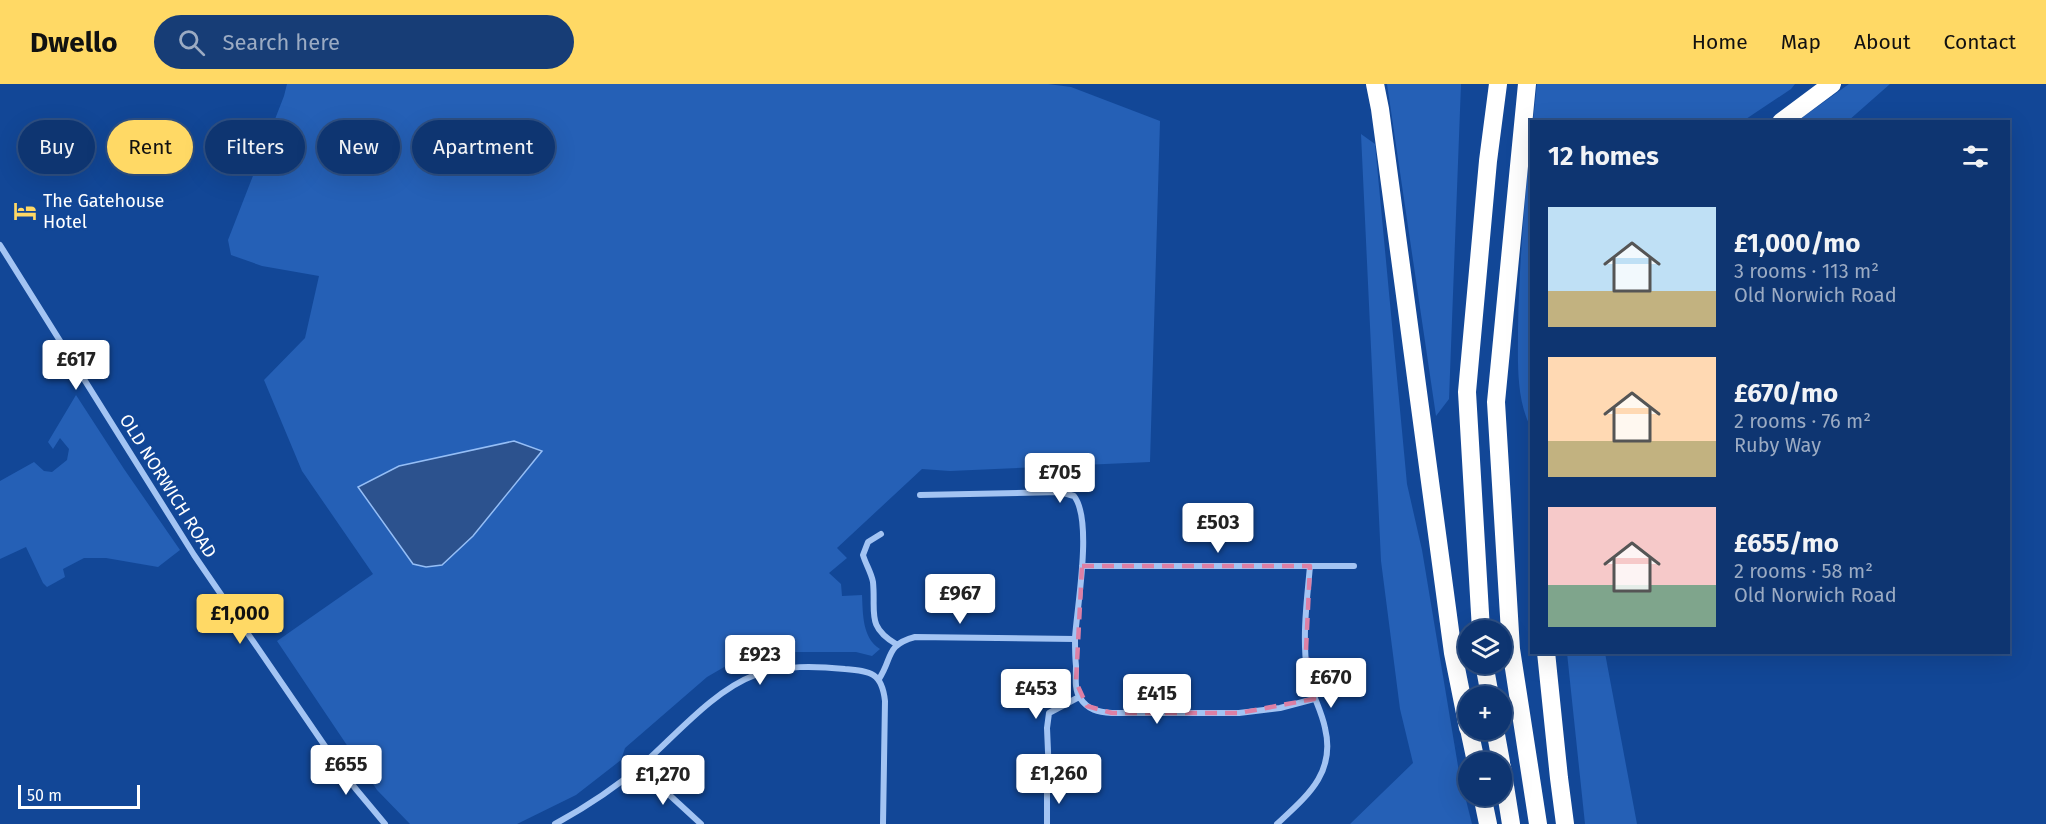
<!DOCTYPE html>
<html lang="en">
<head>
<meta charset="utf-8">
<style>
  body { margin:0; font-family:"Fira Sans",sans-serif; background:#173d76; color:#f1f3f6; height:100vh; display:flex; flex-direction:column; font-size:22px; white-space:nowrap }
  * { box-sizing:border-box; margin:0 }
  p { font-size:20px; color:#9babc3 }
  .icon { flex:none; width:33px; height:33px; fill:none; stroke:currentColor; stroke-width:2; stroke-linecap:round; stroke-linejoin:round }
  .map { position:relative; flex:1; overflow:hidden }
  .panel { position:absolute; left:1530px; top:36px; width:480px; height:534px; display:flex; flex-direction:column; background:#0e3571; border-radius:0px; box-shadow:0 6px 24px #0002,0 0 0 2px #2e5084 }
  .panel>* { flex:none }
  .top-card { position:absolute; left:18px; top:36px; width:570px; height:54px; display:flex; gap:12px }
  .tools { position:absolute; left:1458px; top:536px; display:grid; gap:12px }
  .tools a { display:grid; place-items:center; width:54px; height:54px; border-radius:50%; background:#0e3571; box-shadow:0 6px 24px #0002,0 0 0 2px #2e5084; font-size:30px }
  .scale { position:absolute; left:18px; bottom:15px; width:122px; box-sizing:border-box; padding-left:6px; border:3px solid #fff; border-top:0; font-size:16px; line-height:21px; white-space:nowrap; color:#fff; -webkit-text-stroke:4px #124797; paint-order:stroke }
  .price { position:absolute; translate:-50% -51px; padding:0 14px; border-radius:6px; background:#fff; color:#222; font-size:20px; line-height:39px; filter:drop-shadow(0 2px 3px #0008) }
  .price::after { content:''; position:absolute; left:50%; top:36px; width:18px; height:14px; margin-left:-9px; background:inherit; clip-path:polygon(0 0,100% 0,50% 100%) }
  .price.on { background:#ffd965; color:#111 }
  ul { padding:0; list-style:none }
  li { display:flex; align-items:center; gap:18px; height:150px; padding:0 18px }
  li span { display:grid; place-items:center; flex:none; width:168px; height:120px; border-radius:0px; color:#555 }
  li>.icon { margin-inline-start:auto }
  span .icon { width:72px; height:72px; fill:#fffc; stroke-width:1 }
  li b { font-size:26px }
  h2 { display:flex; justify-content:space-between; align-items:center; height:72px; padding:0 18px; font-size:26px }
  .chip { padding:0 21px; border-radius:27px; background:#0e3571; box-shadow:0 6px 24px #0002,0 0 0 2px #2e5084; font-size:21px; line-height:54px }
  .chip.on { background:#ffd965; color:#111 }
  header { display:flex; align-items:center; gap:36px; box-sizing:border-box; height:84px; padding:0 30px; background:#ffd965; color:#111 }
  header strong { font-size:28px }
  nav { display:flex; gap:33px; margin-inline-start:auto; font-size:21px }
  .search { width:420px; height:54px; background:#173d76; display:flex; align-items:center; gap:15px; box-sizing:border-box; padding:0 21px; border-radius:33px; color:#9babc3; font-size:22px }
  .map>svg:first-child { display:block }
  .green { fill:#2560b6 }
  .water { fill:#2c528e; stroke:#95bef6; stroke-width:1.5 }
  .lines { fill:none; stroke-linecap:round; stroke-linejoin:round }
  .street { stroke:#a3c4f3; stroke-width:6 }
  .highway { stroke:#fff; stroke-width:18 }
  .marked { fill:none; stroke:#dd80a5; stroke-width:4.5; stroke-dasharray:12 8; stroke-linejoin:round }
  .labels { text-anchor:middle; stroke-width:4.5; stroke-linejoin:round; paint-order:stroke }
  .poi-label { font-size:18px; fill:#fff; stroke:#124797; text-anchor:start }
  .street-label { font-size:18px; fill:#fff; stroke:#124797 }
</style>
</head>
<body>
<header>
<strong>Dwello</strong>
<div class="search"><svg class="icon" aria-label="search" viewBox="0 0 24 24"><circle cx="10" cy="10" r="6"/><path d="M15 15l6 6"/></svg>Search here</div>
<nav><a>Home</a><a>Map</a><a>About</a><a>Contact</a></nav>
</header>
<div class="map">
<svg width="2046" height="740" viewBox="0 0 2046 740">
  <rect width="100%" height="100%" fill="#124797"/>
  <path class="green" d="M 287,0 L 1048,0 L 1071,3 L 1160,37 L 1150,378 L 950,387 L 922,385 L 837,464 L 847,474 L 829,489 L 841,500 L 842,512 L 862,511 C 863,529 862,554 880,565 L 872,572 L 856,568 L 784,568 L 755,574 L 738,575 L 707,593 L 625,664 L 621,676 L 576,711 L 517,740 L 410,740 L 377,706 L 277,557 L 373,490 L 302,387 L 264,296 L 305,254 L 319,192 L 262,182 L 231,171 L 228,156 L 284,12 Z
    M 1387,0 L 1461,0 L 1449,315 L 1436,332 Z
    M 1537,0 L 1795,0 L 1791,5 L 1743,37 L 1533,37 Z
    M 1849,0 L 1890,0 L 1848,37 L 1796,38 Z
    M 1531,48 L 1532,340 L 1529,340 C 1516,311 1518,277 1518,245 C 1519,179 1525,114 1531,48 Z
    M 1361,50 L 1375,60 L 1407,400 L 1422,466 L 1459,688 L 1472,740 L 1350,740 L 1413,679 L 1400,625 L 1381,477 Z
    M 76,311 L 124,385 L 180,466 L 158,483 L 106,474 L 84,474 L 63,485 L 65,493 L 47,503 L 43,499 L 26,463 L 0,475 L 0,397 L 34,378 L 44,387 L 52,388 L 67,376 L 69,365 L 60,354 L 53,365 L 48,358 Z
    M 1567,569 L 1605,569 L 1637,740 L 1585,740 Z"/>
  <path class="water" d="M 514,357 L 542,367 L 473,452 L 442,481 L 426,483 L 413,480 L 358,403 L 399,382 Z"/>
  <g class="lines">
    <path class="street" d="M 0,161 L 194,471 L 329,668 L 355,704 L 385,740
      M 920,411 L 1060,408 L 1074,412 C 1093,436 1077,522 1075,554 C 1075,563 1075,573 1076,582 C 1076,592 1074,605 1080,614 C 1088,626 1098,628 1112,629 L 1239,629 L 1280,624 L 1314,615
      M 881,450 L 868,458 L 863,471 C 866,481 871,488 873,498 C 876,529 866,542 896,560
      M 1082,482 L 1354,482
      M 879,595 C 893,574 885,561 915,553 L 1075,555
      M 639,683 L 701,740
      M 1049,691 L 1047,644 L 1049,629 L 1079,613
      M 555,740 C 586,723 615,704 642,681 C 675,652 714,606 755,591 C 784,581 815,582 845,585 C 871,587 882,589 885,617 L 883,740
      M 1047,740 L 1047,702
      M 1277,740 C 1307,712 1336,689 1325,644 C 1321,624 1310,608 1307,587 C 1302,552 1307,516 1310,482"/>
    <path class="highway" d="M 1375,0 L 1380,25 L 1453,569 L 1468,644
      M 1527,0 L 1496,318 L 1511,565 L 1538,740
      M 1781,38 L 1832,0
      M 1481,546 L 1467,308 L 1488,77 L 1498,0
      M 1546,568 L 1559,694 L 1565,740
      M 1484,579 L 1490,612
      M 1469,645 L 1476,678
      M 1495,645 L 1501,678
      M 1502,683 L 1511,740
      M 1482,711 L 1488,740"/>
  </g>
  <path class="marked" d="M 1082,482 L 1310,482 L 1306,566 L 1314,615 L 1239,629 L 1112,629 L 1087,622 L 1076,598 Z"/>
  <defs>
    <g id="hotel-bare" transform="scale(1.8)"><path d="M-6-4.5h1.5V1H6V5H4.5V3h-9V5H-6ZM-4 0a1.8 1.8 0 1 1 3.6 0ZM.5 0V-2.5h3Q6-2.5 6 0Z" fill="#ffd965" stroke="#124797" stroke-width="2.5" paint-order="stroke"/></g>
  </defs>
  <g fill-rule="evenodd">
    <use href="#hotel-bare" x="25" y="127"/>
  </g>
  <g class="labels">
    <g class="poi-label">
      <text x="43" y="123">The Gatehouse<tspan x="43" dy="21">Hotel</tspan></text>
    </g>
    <g class="street-label">
      <text transform="translate(168 402) rotate(58)" y="6">OLD NORWICH ROAD</text>
    </g>
  </g>
</svg>
<div class="tools">
<a><svg class="icon" aria-label="layers" viewBox="0 0 24 24"><path d="M12 4l9 5-9 5-9-5zM3 14l9 5 9-5"/></svg></a>
<a>+</a>
<a>−</a>
</div>
<div class="scale">50 m</div>
<b class="price" style="left:76px;top:307px">£617</b>
<b class="price" style="left:1060px;top:420px">£705</b>
<b class="price" style="left:1218px;top:470px">£503</b>
<b class="price" style="left:960px;top:541px">£967</b>
<b class="price on" style="left:240px;top:561px">£1,000</b>
<b class="price" style="left:760px;top:602px">£923</b>
<b class="price" style="left:1331px;top:625px">£670</b>
<b class="price" style="left:1036px;top:636px">£453</b>
<b class="price" style="left:1157px;top:641px">£415</b>
<b class="price" style="left:346px;top:712px">£655</b>
<b class="price" style="left:1059px;top:721px">£1,260</b>
<b class="price" style="left:663px;top:722px">£1,270</b>
<div class="top-card">
<a class="chip">Buy</a>
<a class="chip on">Rent</a>
<a class="chip">Filters</a>
<a class="chip">New</a>
<a class="chip">Apartment</a>
</div>
<section class="panel">
<h2>12 homes<svg class="icon" aria-label="filters" viewBox="0 0 24 24"><path d="M4 7h16M4 17h16"/><circle cx="9" cy="7" r="2"/><circle cx="15" cy="17" r="2"/></svg></h2>
<ul>
<li><span style="background:linear-gradient(#bfe0f5 70%,#c2b280 0)"><svg class="icon" aria-label="home" viewBox="0 0 24 24"><path d="M3 11l9-7 9 7M6 9v11h12V9"/></svg></span><div><b>£1,000/mo</b><p>3 rooms · 113 m²</p><p>Old Norwich Road</p></div></li>
<li><span style="background:linear-gradient(#ffd9b3 70%,#c2b280 0)"><svg class="icon" aria-label="home" viewBox="0 0 24 24"><path d="M3 11l9-7 9 7M6 9v11h12V9"/></svg></span><div><b>£670/mo</b><p>2 rooms · 76 m²</p><p>Ruby Way</p></div></li>
<li><span style="background:linear-gradient(#f6c9c9 65%,#7fa58c 0)"><svg class="icon" aria-label="home" viewBox="0 0 24 24"><path d="M3 11l9-7 9 7M6 9v11h12V9"/></svg></span><div><b>£655/mo</b><p>2 rooms · 58 m²</p><p>Old Norwich Road</p></div></li>
</ul>
</section>
</div>
</body>
</html>
